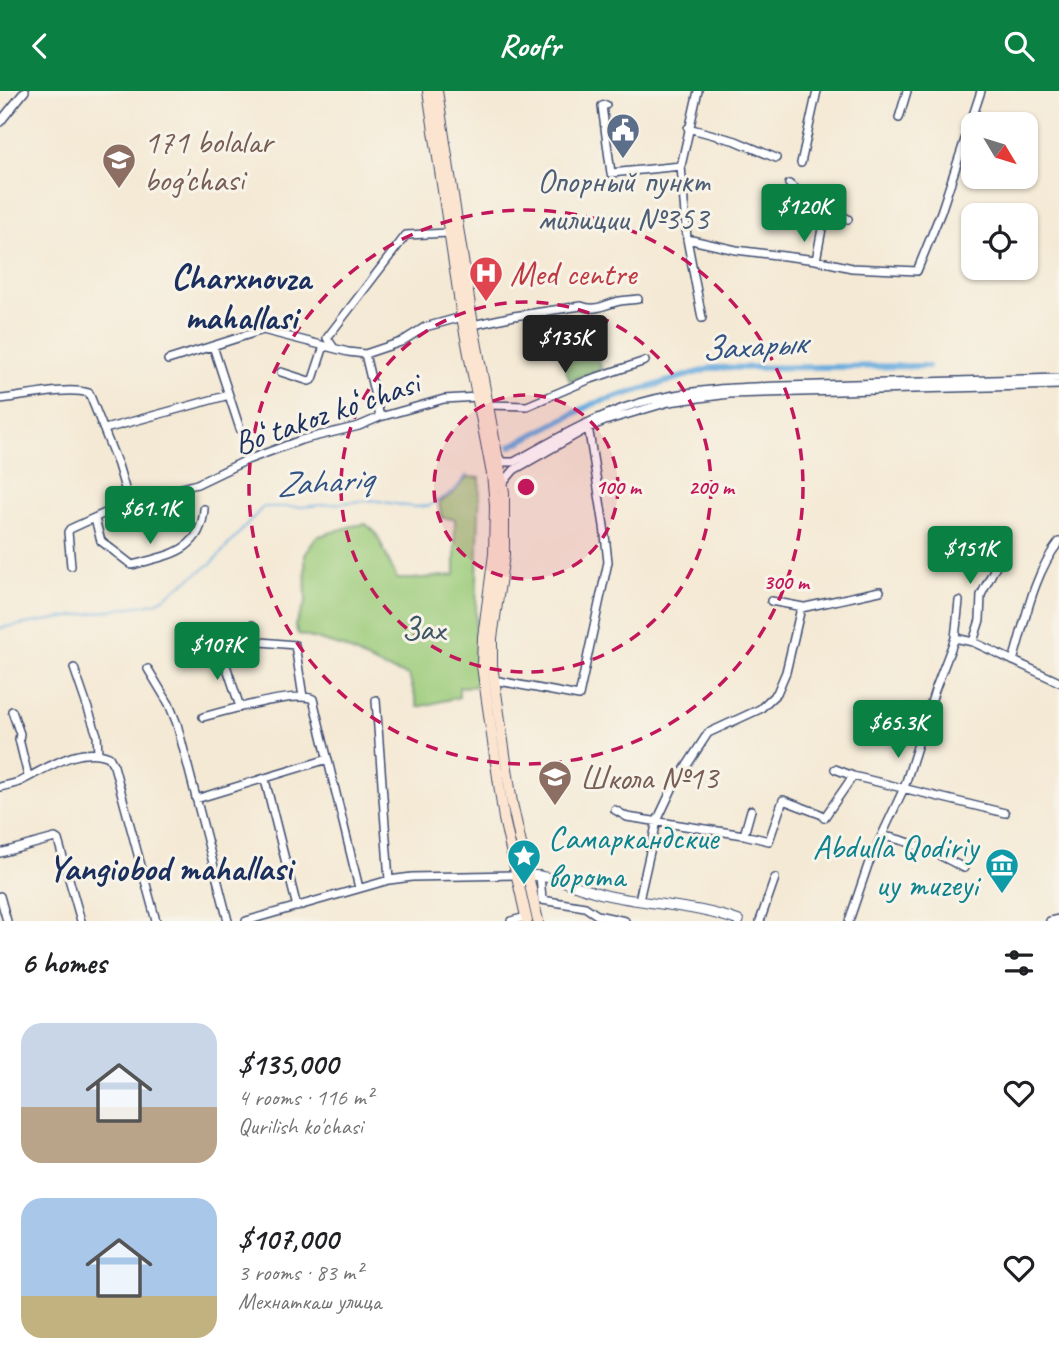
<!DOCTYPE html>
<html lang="en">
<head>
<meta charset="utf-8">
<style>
  body { margin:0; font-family:Caveat,sans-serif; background:#f2f2f2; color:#202124; height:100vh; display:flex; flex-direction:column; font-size:26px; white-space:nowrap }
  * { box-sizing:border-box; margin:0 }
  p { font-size:23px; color:#757577 }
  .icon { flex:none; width:38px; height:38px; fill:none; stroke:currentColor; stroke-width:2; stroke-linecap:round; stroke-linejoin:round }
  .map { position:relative; height:830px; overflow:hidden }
  .details { display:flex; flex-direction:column; background:#fff; flex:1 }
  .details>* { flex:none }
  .needle { width:46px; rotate:128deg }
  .fabs { position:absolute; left:961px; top:21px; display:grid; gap:14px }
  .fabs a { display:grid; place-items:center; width:77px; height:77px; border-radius:14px; background:#fff; box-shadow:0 2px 5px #0004; font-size:35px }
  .price { position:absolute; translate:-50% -60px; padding:0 16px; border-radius:7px; background:#0b8043; color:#fff; font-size:23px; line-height:46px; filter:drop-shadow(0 2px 4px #0008) }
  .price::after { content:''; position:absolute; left:50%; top:42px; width:21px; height:16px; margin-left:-10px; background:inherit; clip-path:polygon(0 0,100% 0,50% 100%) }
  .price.selected { background:#222; color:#fff }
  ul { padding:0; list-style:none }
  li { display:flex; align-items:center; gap:21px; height:175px; padding:0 21px }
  li span { display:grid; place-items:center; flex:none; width:196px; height:140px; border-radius:21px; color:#555 }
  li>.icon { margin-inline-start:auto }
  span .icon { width:84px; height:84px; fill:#fffc; stroke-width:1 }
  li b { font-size:30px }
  h2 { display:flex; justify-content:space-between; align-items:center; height:84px; padding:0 21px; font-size:30px }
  header { display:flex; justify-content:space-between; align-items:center; height:91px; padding:0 21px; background:#0b8043; color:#fff; font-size:32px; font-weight:700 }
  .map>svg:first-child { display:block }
  .green { fill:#9dcc7b; stroke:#5c7e6c; stroke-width:2 }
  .forest { fill:#7eb06b; stroke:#4c7064; stroke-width:2 }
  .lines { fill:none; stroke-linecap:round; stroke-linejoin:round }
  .stream { stroke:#69acde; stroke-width:2 }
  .canal { stroke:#69acde; stroke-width:6 }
  .minor-casing { stroke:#3c4b70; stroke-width:10 }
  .tertiary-casing { stroke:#3c4b70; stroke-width:11 }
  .secondary-casing { stroke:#3c4b70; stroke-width:12 }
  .minor { stroke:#fff; stroke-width:7 }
  .tertiary { stroke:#fff; stroke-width:9 }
  .secondary { stroke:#fce5d0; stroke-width:10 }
  .ring { fill:none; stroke:#c2185b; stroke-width:3.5; stroke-dasharray:12 9 }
  .labels { text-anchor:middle; stroke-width:6; stroke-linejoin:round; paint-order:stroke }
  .education-label { font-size:33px; fill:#785e54; stroke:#f7f3e8; text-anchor:start }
  .service-label { font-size:33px; fill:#4e5e75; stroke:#f7f3e8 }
  .health-label { font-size:33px; fill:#be3a42; stroke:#f7f3e8; text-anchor:start }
  .street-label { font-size:33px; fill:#1b2f5e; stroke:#f7f3e8 }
  .park-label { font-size:33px; fill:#3c5665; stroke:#f7f3e8 }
  .culture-label { font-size:33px; fill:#0d838f; stroke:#f7f3e8; text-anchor:start }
  .neighbourhood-label { font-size:35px; font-weight:bold; fill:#1b2f5e; stroke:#f7f3e8 }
  .water-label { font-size:35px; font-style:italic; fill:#325484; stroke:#f7f3e8 }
  .centre { fill:#c2185b; stroke:#f7f3e8; stroke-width:3.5 }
  .ring-label { font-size:21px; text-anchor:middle; font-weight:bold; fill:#c2185b; stroke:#f7f3e8; stroke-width:6; stroke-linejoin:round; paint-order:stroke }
</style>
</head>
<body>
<header><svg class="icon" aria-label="back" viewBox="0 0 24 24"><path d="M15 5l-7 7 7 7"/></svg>Roofr<svg class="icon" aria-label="search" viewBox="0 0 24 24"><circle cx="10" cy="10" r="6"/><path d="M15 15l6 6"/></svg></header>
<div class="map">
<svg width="1059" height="830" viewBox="0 0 1059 830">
  <rect width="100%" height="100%" fill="#f7f3e8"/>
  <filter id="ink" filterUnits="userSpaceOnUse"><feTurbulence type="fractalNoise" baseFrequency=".0143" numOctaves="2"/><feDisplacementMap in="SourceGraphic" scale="14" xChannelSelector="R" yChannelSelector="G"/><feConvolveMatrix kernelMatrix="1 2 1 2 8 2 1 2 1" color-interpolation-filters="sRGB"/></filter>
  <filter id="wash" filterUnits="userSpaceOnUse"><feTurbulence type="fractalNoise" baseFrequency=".00686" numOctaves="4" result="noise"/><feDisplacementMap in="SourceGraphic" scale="28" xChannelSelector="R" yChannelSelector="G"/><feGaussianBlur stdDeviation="1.57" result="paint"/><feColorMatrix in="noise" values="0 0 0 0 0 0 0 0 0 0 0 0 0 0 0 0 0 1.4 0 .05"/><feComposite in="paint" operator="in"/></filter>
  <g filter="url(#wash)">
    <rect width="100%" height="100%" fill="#f4e9d4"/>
    <path class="green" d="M 467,386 L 480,387 L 475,554 L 477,595 L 459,596 L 459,606 L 418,616 L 409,585 L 382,576 L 343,556 L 298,543 L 295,534 L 306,511 L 305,464 L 316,446 L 352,435 L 366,433 L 376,442 L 397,488 L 413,488 L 455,484 L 455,428 L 442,427 L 439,411 L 452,404 Z"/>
    <path class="forest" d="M 590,247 L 602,278 L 570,290 L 562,269 L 562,255 Z"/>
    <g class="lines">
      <path class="stream" d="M 0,537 L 156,512 L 212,472 L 263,416 L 301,416 L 372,409 L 413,416 L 429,415 L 454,400 L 467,384"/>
      <path class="canal" d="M 511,355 L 593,313 L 712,277 L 928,275"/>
    </g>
  </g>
  <g filter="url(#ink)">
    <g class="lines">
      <g class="minor-casing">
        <path id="minor" d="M 698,0 L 681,75 L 687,148 L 702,227
          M 606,14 L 602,15 L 611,82 L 681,75
          M 899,27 L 907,0
          M 0,31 L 25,0
          M 688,37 L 736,50 L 776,67
          M 801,72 L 817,0
          M 789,93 L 810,109 L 848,128
          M 687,148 L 736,159 L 816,169 L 852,177 L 917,180 L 941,121 L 981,0
          M 816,169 L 826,117
          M 473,234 L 514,225 L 581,215 C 597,221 605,213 620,210 C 626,209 632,209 638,208
          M 213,255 L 240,338
          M 334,257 L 327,247 L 406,144 L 449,142
          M 365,263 L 380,326
          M 168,269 L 263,239 L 348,261 L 365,263 L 401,251 L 425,236 L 462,226
          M 281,281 L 309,290 L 313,288 L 324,255
          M 0,308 C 24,306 67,295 89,302 L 118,374 L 129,411
          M 488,314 L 527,315 L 588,289 L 645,270
          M 105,338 L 229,304
          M 499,367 L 504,371 L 514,371 C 554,349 594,325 639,312 C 698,295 758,296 819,294 C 899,291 979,289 1059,287
          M 503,392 L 514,379 L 588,337 L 605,330 L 669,311 L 729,303 L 1059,294
          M 95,428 L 101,450 L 132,474 C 167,464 201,462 204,418
          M 71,475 L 68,441 L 70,438 L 129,411 L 197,393 L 247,369 L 301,349 L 359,335 L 380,326 L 444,308 L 478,306
          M 771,510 L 803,516
          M 252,534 L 250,550 L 295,554 L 303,606
          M 955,547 L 973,551 L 1059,591
          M 973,551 L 980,529 L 981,504 L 1000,467 L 1001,448
          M 220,556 L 240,616
          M 1013,570 C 1025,531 1033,484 1059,451
          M 74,577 L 97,644 L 98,662
          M 148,578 L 169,613 L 177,633 L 228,830
          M 499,590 L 579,605 L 608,471 L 604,435 L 588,335
          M 376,609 L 389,789
          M 12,620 L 20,643 L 19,648 L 28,685
          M 203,626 C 224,620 296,600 313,608 L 359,797
          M 835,678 L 853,685
          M 265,689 L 297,816
          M 0,696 C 7,694 15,693 21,690 C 46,678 80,653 109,666 L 114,675 L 156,830
          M 196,708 L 328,668
          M 615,719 L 627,726 L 744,744 L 769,750 L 783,709 L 820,723
          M 824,727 L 853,685 L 1005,722
          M 744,744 L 751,719
          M 882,745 C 910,749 938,763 964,777
          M 0,762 L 55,747 L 58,749 L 81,830
          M 540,784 L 542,809 L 585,816 L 597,824 L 625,830
          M 0,805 L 7,830
          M 639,809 L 657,730 L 673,696 L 708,642 L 760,618 L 777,602 L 786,581 L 801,517 L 880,500
          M 246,830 L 389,789 L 412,786 L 516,784
          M 511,830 L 526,826
          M 760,830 L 775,787
          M 849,830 L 868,774 L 904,697 L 935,599 L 955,547 L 959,510
          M 1050,830 L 1059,828"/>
      </g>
      <g class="tertiary-casing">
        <path id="tertiary" d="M 522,784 C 553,783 577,797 606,804 C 650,814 696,814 739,830"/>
      </g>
      <g class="secondary-casing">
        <path id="secondary" d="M 428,0 L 462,226 L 492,383 L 495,414 L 494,463 L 483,546 L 482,575 L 504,728 L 527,830
          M 437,0 L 473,234 L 504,401 L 504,464 L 492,547 L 492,574 L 512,712 L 538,830"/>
      </g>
      <use href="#minor" class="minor"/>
      <use href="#tertiary" class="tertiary"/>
      <use href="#secondary" class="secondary"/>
    </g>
  </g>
  <circle cx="526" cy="396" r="92" fill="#c2185b" fill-opacity=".12"/>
  <g class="ring">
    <circle cx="526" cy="396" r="92"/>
    <circle cx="526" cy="396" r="185"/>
    <circle cx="526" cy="396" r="277"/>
  </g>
  <defs>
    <g id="civic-pin" transform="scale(1.75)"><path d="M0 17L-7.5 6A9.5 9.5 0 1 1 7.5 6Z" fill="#5c6f8a" stroke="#f7f3e8"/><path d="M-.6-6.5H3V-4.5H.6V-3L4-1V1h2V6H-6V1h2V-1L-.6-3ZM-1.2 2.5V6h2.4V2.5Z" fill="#fff"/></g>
    <g id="school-pin" transform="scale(1.75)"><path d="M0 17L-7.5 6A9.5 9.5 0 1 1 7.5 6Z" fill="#8d6e63" stroke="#f7f3e8"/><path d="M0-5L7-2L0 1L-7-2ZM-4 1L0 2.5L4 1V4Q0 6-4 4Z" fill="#fff"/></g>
    <g id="hospital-pin" transform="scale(1.75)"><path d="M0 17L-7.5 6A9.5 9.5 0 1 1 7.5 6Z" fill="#e0444e" stroke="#f7f3e8"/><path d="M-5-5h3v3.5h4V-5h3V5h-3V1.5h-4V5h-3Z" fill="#fff"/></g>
    <g id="sight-pin" transform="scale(1.75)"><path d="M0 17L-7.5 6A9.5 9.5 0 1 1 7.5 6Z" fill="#0f9aa8" stroke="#f7f3e8"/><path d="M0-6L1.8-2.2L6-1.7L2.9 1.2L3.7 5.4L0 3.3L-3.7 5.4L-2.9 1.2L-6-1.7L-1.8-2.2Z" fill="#fff"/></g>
    <g id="museum-pin" transform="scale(1.75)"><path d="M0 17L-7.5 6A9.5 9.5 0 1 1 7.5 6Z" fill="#0f9aa8" stroke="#f7f3e8"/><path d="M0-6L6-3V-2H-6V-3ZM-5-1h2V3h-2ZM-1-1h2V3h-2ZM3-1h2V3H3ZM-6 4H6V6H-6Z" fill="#fff"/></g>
  </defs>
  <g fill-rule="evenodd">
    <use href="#civic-pin" x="623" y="39"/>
    <use href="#school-pin" x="119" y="69"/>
    <use href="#hospital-pin" x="486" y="182"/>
    <use href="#school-pin" x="555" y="686"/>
    <use href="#sight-pin" x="524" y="765"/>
    <use href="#museum-pin" x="1002" y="774"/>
  </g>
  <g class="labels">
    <g class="education-label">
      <text x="144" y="62">171 bolalar<tspan x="144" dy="38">bog'chasi</tspan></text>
      <text x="580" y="698">Школа №13</text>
    </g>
    <g class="service-label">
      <text x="623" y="101">Опорный пункт<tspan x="623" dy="38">милиции №353</tspan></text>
    </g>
    <g class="health-label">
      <text x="510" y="194">Med centre</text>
    </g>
    <g class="street-label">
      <text transform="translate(326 321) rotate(-19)" y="12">Boʻtakoz koʻchasi</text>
    </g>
    <g class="park-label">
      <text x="423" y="549">Зах</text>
    </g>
    <g class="culture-label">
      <text x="548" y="758">Самаркандские<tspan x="548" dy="38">ворота</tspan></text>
      <text x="978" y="767" text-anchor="end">Abdulla Qodiriy<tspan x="978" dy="38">uy muzeyi</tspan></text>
    </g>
    <g class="neighbourhood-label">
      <text x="241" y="198">Charxnovza<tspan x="241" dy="40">mahallasi</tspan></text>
      <text x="170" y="789">Yangiobod mahallasi</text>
    </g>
    <g class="water-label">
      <text transform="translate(753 254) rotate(-4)" y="12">Захарык</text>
      <text transform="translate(324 390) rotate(-4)" y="12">Zahariq</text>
    </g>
  </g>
  <circle cx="526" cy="396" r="10" class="centre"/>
  <g class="ring-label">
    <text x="618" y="403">100 m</text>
    <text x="711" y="403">200 m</text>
    <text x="786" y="498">300 m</text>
  </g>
</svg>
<div class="fabs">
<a><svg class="needle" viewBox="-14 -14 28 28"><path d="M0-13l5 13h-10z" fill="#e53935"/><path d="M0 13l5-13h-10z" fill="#757577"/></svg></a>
<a><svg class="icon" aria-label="locate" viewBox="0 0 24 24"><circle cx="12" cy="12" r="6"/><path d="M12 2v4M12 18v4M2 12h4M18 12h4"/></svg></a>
</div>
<b class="price" style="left:804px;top:153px">$120K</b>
<b class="price selected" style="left:565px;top:284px">$135K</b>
<b class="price" style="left:150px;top:455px">$61.1K</b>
<b class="price" style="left:970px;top:495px">$151K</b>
<b class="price" style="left:217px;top:591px">$107K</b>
<b class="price" style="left:898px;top:669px">$65.3K</b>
</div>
<section class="details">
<h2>6 homes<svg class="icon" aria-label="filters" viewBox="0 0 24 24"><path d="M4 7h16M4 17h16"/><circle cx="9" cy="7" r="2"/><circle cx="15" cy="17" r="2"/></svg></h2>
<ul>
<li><span style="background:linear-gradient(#c9d6e8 60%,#b9a48a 0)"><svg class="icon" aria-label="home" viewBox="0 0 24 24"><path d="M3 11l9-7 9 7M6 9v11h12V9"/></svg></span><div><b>$135,000</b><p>4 rooms · 116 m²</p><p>Qurilish ko'chasi</p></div><svg class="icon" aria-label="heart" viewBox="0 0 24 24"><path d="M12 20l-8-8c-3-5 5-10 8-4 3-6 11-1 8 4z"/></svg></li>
<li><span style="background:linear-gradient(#a9c7e8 70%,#c2b280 0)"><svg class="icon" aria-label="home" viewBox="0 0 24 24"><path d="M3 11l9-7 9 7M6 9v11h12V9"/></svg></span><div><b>$107,000</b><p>3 rooms · 83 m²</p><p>Мехнаткаш улица</p></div><svg class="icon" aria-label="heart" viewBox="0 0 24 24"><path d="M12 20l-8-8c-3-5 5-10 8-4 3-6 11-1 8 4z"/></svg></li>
</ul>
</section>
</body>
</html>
